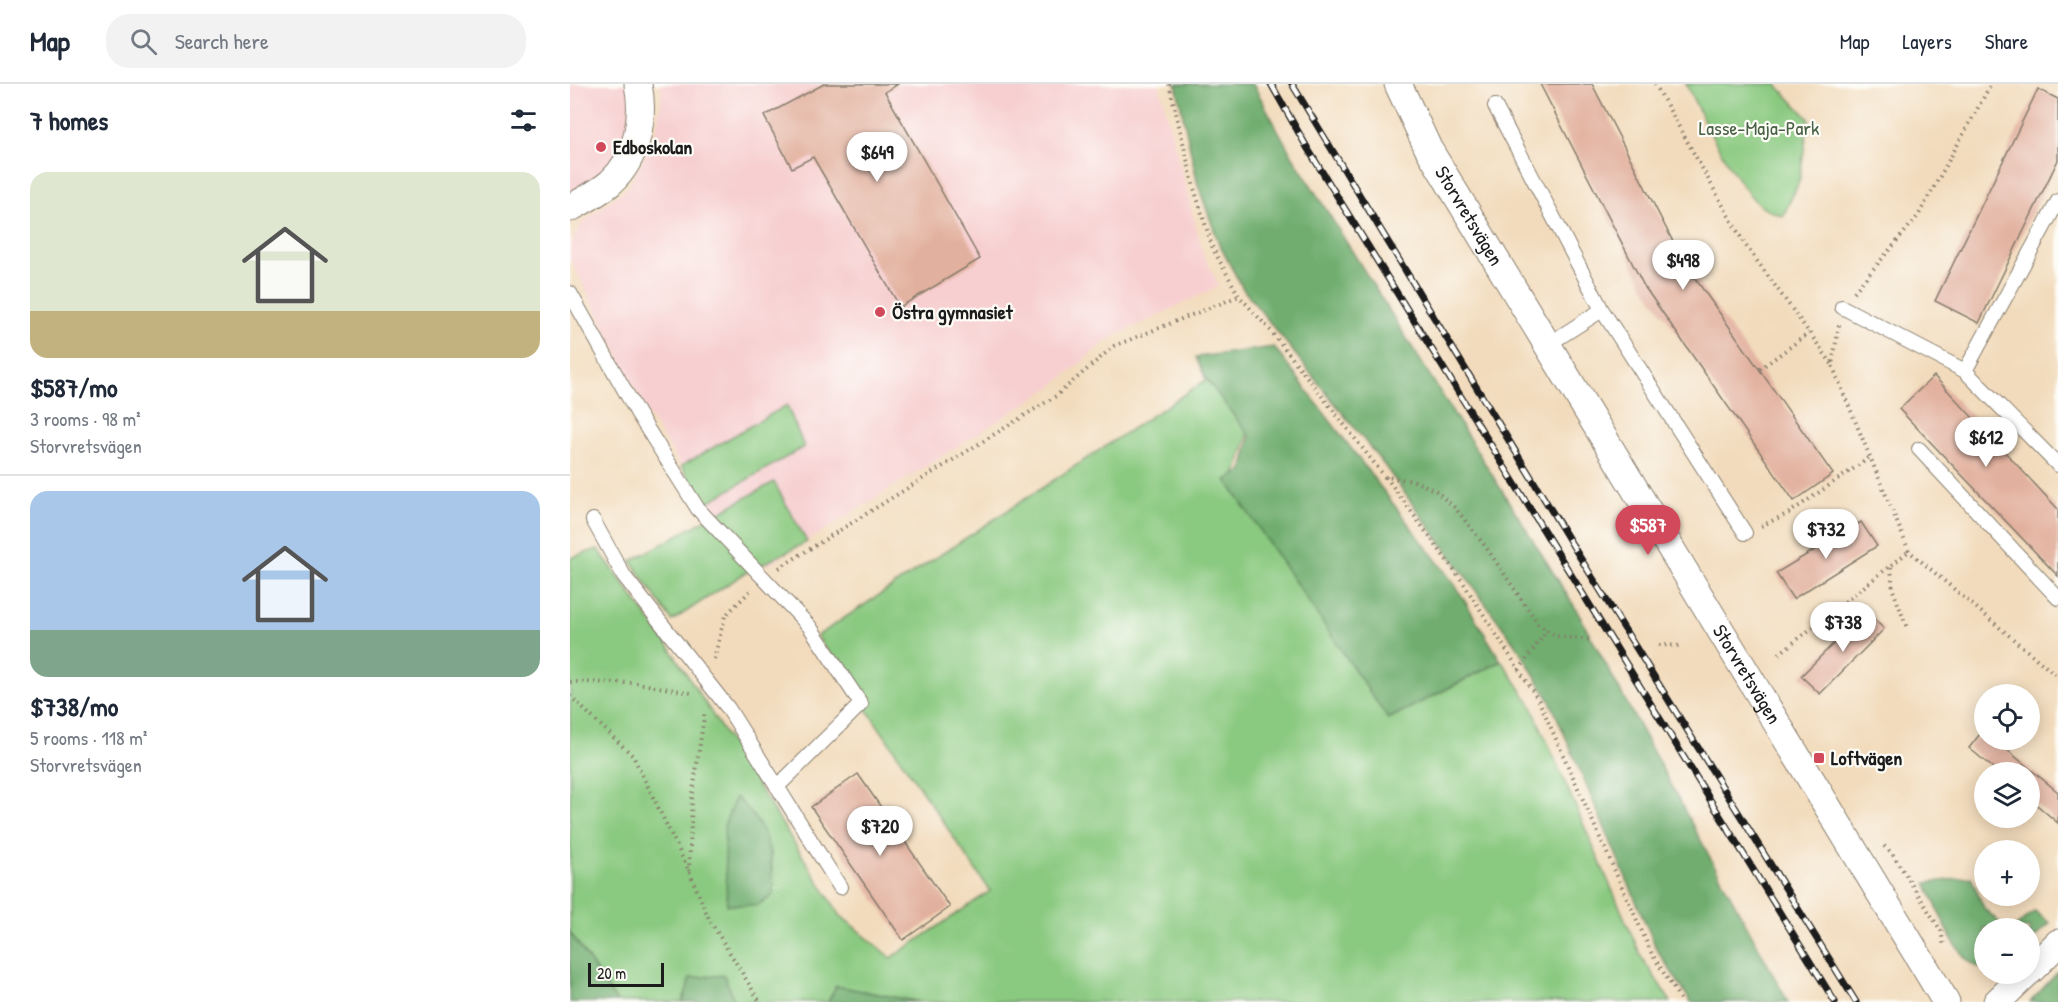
<!DOCTYPE html>
<html lang="en">
<head>
<meta charset="utf-8">
<style>
  body { margin:0; font-family:"Patrick Hand",sans-serif; background:#f2f2f3; color:#1f2937; height:100vh; display:flex; flex-direction:column; font-size:22px; white-space:nowrap }
  * { box-sizing:border-box; margin:0 }
  p { font-size:20px; color:#747a83 }
  .icon { flex:none; width:33px; height:33px; fill:none; stroke:currentColor; stroke-width:2; stroke-linecap:round; stroke-linejoin:round }
  .map { position:relative; flex:1; overflow:hidden }
  .sheet { display:flex; flex-direction:column; background:#fff; width:570px }
  .sheet>* { flex:none }
  .tools { position:absolute; left:1404px; top:600px; display:grid; gap:12px }
  .tools a { display:grid; place-items:center; width:66px; height:66px; border-radius:50%; background:#fff; box-shadow:0 3px 15px #0003; font-size:30px }
  .scale { position:absolute; left:18px; bottom:15px; width:76px; box-sizing:border-box; padding-left:6px; border:3px solid #1c1c1c; border-top:0; font-size:16px; line-height:21px; white-space:nowrap; color:#1c1c1c; -webkit-text-stroke:4px #fdfcf7; paint-order:stroke }
  .price { position:absolute; translate:-50% -51px; padding:0 14px; border-radius:21px; background:#fff; color:#222; font-size:20px; line-height:39px; filter:drop-shadow(0 2px 3px #0008) }
  .price::after { content:''; position:absolute; left:50%; top:36px; width:18px; height:14px; margin-left:-9px; background:inherit; clip-path:polygon(0 0,100% 0,50% 100%) }
  .price.current { background:#d1495b; color:#fff }
  ul { padding:0; list-style:none }
  li { display:grid; align-content:center; gap:12px; height:318px; padding:0 30px }
  li+li { border-top:2px solid #e0e1e3 }
  li span { display:grid; place-items:center; height:186px; border-radius:18px; color:#555 }
  li>.icon { margin-inline-start:auto }
  span .icon { width:108px; height:108px; fill:#fffc; stroke-width:1 }
  li b { font-size:26px }
  h2 { display:flex; justify-content:space-between; align-items:center; height:72px; padding:0 30px; font-size:26px }
  header { display:flex; align-items:center; gap:36px; box-sizing:border-box; height:84px; padding:0 30px; background:#fff; border-bottom:2px solid #e0e1e3 }
  header strong { font-size:28px }
  nav { display:flex; gap:33px; margin-inline-start:auto; font-size:21px }
  .search { width:420px; height:54px; background:#f2f2f3; display:flex; align-items:center; gap:15px; box-sizing:border-box; padding:0 21px; border-radius:24px; color:#747a83; font-size:22px }
  main { display:flex; flex:1; min-height:0 }
  .map>svg:first-child { display:block }
  .built { fill:#f7cfd0 }
  .green { fill:#8ac980; stroke:#53724e; stroke-width:1.5; fill-rule:evenodd }
  .forest { fill:#6fad6e; stroke:#466445; stroke-width:1.5 }
  .building { fill:#e2b09e }
  .lines { fill:none; stroke-linecap:round; stroke-linejoin:round }
  .service-casing { stroke:#877c6c; stroke-width:16 }
  .minor-casing { stroke:#877c6c; stroke-width:29 }
  .path { stroke:#877c6c; stroke-width:4; stroke-dasharray:1.5 4.5; stroke-linecap:butt }
  .service { stroke:#fff; stroke-width:14 }
  .minor { stroke:#fff; stroke-width:27 }
  .rail-casing { stroke:#1c1c1c; stroke-width:7 }
  .rail { stroke:#fdfcf7; stroke-width:4.5; stroke-dasharray:14; stroke-linecap:butt }
  .poi-dot { fill:#d1495b; stroke:#fdfcf7; stroke-width:2 }
  .labels { text-anchor:middle; stroke-width:4.5; stroke-linejoin:round; paint-order:stroke }
  .park-label { font-size:20px; fill:#486144; stroke:#fdfcf7 }
  .poi-label { font-size:20px; font-weight:bold; fill:#1c1c1c; stroke:#fdfcf7; text-anchor:start }
  .street-label { font-size:20px; fill:#1c1c1c; stroke:#fdfcf7 }
</style>
</head>
<body>
<header>
<strong>Map</strong>
<div class="search"><svg class="icon" aria-label="search" viewBox="0 0 24 24"><circle cx="10" cy="10" r="6"/><path d="M15 15l6 6"/></svg>Search here</div>
<nav><a>Map</a><a>Layers</a><a>Share</a></nav>
</header>
<main>
<section class="sheet">
<h2>7 homes<svg class="icon" aria-label="filters" viewBox="0 0 24 24"><path d="M4 7h16M4 17h16"/><circle cx="9" cy="7" r="2"/><circle cx="15" cy="17" r="2"/></svg></h2>
<ul>
<li><span style="background:linear-gradient(#dfe7d0 75%,#c2b280 0)"><svg class="icon" aria-label="home" viewBox="0 0 24 24"><path d="M3 11l9-7 9 7M6 9v11h12V9"/></svg></span><div><b>$587/mo</b><p>3 rooms · 98 m²</p><p>Storvretsvägen</p></div></li>
<li><span style="background:linear-gradient(#a9c7e8 75%,#7fa58c 0)"><svg class="icon" aria-label="home" viewBox="0 0 24 24"><path d="M3 11l9-7 9 7M6 9v11h12V9"/></svg></span><div><b>$738/mo</b><p>5 rooms · 118 m²</p><p>Storvretsvägen</p></div></li>
</ul>
</section>
<div class="map">
<svg width="1488" height="918" viewBox="0 0 1488 918">
  <rect width="100%" height="100%" fill="#fdfcf7"/>
  <filter id="ink" filterUnits="userSpaceOnUse"><feTurbulence type="fractalNoise" baseFrequency=".0167" numOctaves="2"/><feDisplacementMap in="SourceGraphic" scale="12" xChannelSelector="R" yChannelSelector="G"/><feConvolveMatrix kernelMatrix="1 2 1 2 8 2 1 2 1" color-interpolation-filters="sRGB"/></filter>
  <filter id="wash" filterUnits="userSpaceOnUse"><feTurbulence type="fractalNoise" baseFrequency=".008" numOctaves="4" result="noise"/><feDisplacementMap in="SourceGraphic" scale="24" xChannelSelector="R" yChannelSelector="G"/><feGaussianBlur stdDeviation="1.35" result="paint"/><feColorMatrix in="noise" values="0 0 0 0 0 0 0 0 0 0 0 0 0 0 0 0 0 1.4 0 .05"/><feComposite in="paint" operator="in"/></filter>
  <g filter="url(#wash)">
    <rect width="100%" height="100%" fill="#f2dbbc"/>
    <path class="built" d="M 0,0 L 68,0 L 68,50 L 0,124 Z
      M 90,0 L 589,0 L 633,170 L 649,202 L 539,255 L 480,304 L 199,481 L 188,478 L 135,420 L 75,326 L 0,174 L 0,162 L 12,139 L 58,103 L 85,52 L 92,10 Z"/>
    <path class="green" d="M 1116,0 L 1206,0 L 1239,35 L 1229,98 L 1213,132 C 1206,129 1197,127 1192,123 C 1166,103 1130,30 1116,0 Z
      M 642,292 L 679,348 L 663,399 L 818,635 L 932,577 L 961,621 L 1072,874 L 1101,918 L 350,918 L 266,902 L 258,918 L 165,918 L 153,891 L 113,913 L 113,918 L 47,918 L 0,848 L 0,474 L 28,465 L 102,567 L 270,831 L 321,874 L 420,807 L 247,552 ZM 201,768 L 203,811 L 187,821 Z
      M 217,321 L 234,363 L 135,420 L 111,382 Z
      M 204,398 L 237,458 L 175,489 L 102,537 L 61,477 Z"/>
    <path class="forest" d="M 606,0 L 683,0 L 720,68 L 1006,525 L 1218,918 L 1121,918 L 1087,866 L 980,617 L 950,567 L 814,381 L 673,205 L 649,160 L 628,101 Z
      M 704,263 L 885,501 L 931,577 L 818,635 L 656,396 L 672,387 L 680,353 L 635,293 L 626,273 Z
      M 166,713 C 201,747 201,765 203,811 L 187,821 L 157,821 L 154,742 Z
      M 1401,793 L 1414,824 L 1435,844 L 1414,844 L 1414,884 C 1387,883 1367,821 1356,799 Z
      M 1465,827 L 1480,839 L 1460,858 L 1460,844 L 1444,844 Z
      M 0,848 L 47,918 L 0,918 Z
      M 1488,888 L 1488,918 L 1460,918 Z
      M 154,891 L 165,918 L 113,918 L 120,894 Z
      M 266,902 L 350,918 L 258,918 Z"/>
    <g id="blocks">
      <path class="building" d="M 254,0 L 328,0 L 315,8 L 410,175 L 330,223 L 243,73 L 222,84 L 194,32 Z
        M 970,0 L 1022,0 L 1113,177 L 1263,390 L 1224,417 L 1074,202 Z
        M 1468,5 L 1488,15 L 1488,76 L 1409,239 L 1365,217 Z
        M 1364,292 L 1488,425 L 1488,492 L 1329,325 Z
        M 1291,438 L 1307,462 L 1223,515 L 1206,489 Z
        M 1296,527 L 1314,545 L 1250,610 L 1231,592 Z
        M 1414,645 L 1414,656 L 1425,656 L 1488,708 L 1488,739 L 1460,715 L 1460,688 L 1428,688 L 1399,664 Z
        M 288,690 L 380,823 L 333,856 L 241,723 Z"/>
    </g>
  </g>
  <g filter="url(#ink)">
    <use href="#blocks" fill-opacity="0" stroke="#877c6c" stroke-width="1.5"/>
    <g class="lines">
      <g class="service-casing">
        <path id="service" d="M 925,22 L 1032,226 L 1175,449
          M 1488,117 L 1395,287 L 1488,381
          M 0,209 L 68,330 L 128,425 L 240,543 L 291,620 L 207,703
          M 1272,223 L 1395,287
          M 977,261 L 1032,226
          M 1349,365 L 1488,514
          M 23,436 L 54,492 L 158,624 L 270,803"/>
      </g>
      <g class="minor-casing">
        <g id="minor">
          <path id="s1" d="M 828,0 L 858,64 L 1376,918"/>
          <path d="M 0,124 C 13,117 28,109 40,99 C 67,75 75,34 68,0"/>
          <path d="M 1460,887 L 1488,859"/>
          <path d="M 1427,918 L 1456,890"/>
        </g>
      </g>
      <path class="path" d="M 599,0 L 624,104 L 643,165 L 669,212 L 701,247 L 815,393 L 845,397 L 866,407 L 886,425 L 918,466 L 968,540 L 985,552 L 1020,556
        M 1085,0 L 1174,159 L 1262,280
        M 1284,208 L 1348,132 L 1421,0
        M 1269,241 L 1262,281 L 1339,467 L 1488,593
        M 1190,285 L 1239,249
        M 1433,367 L 1442,359
        M 816,393 L 892,497 L 969,617 L 1082,870 L 1112,918
        M 1191,442 L 1219,429 L 1302,372
        M 1321,483 L 1323,506 L 1337,544
        M 209,484 L 486,312 L 544,262 L 669,212
        M 1089,561 L 1112,562
        M 1209,570 L 1339,467
        M 144,575 L 155,532 L 180,507
        M 949,586 L 977,546
        M 0,598 L 67,599 L 121,609
        M 0,612 L 63,672 L 119,787 L 139,835 L 190,918
        M 1314,762 L 1322,769 L 1371,847 L 1374,862
        M 119,787 L 122,714 L 135,626"/>
      <use href="#service" class="service"/>
      <use href="#minor" class="minor"/>
      <g class="rail-casing">
        <path id="rail" d="M 701,0 L 738,65 L 1265,918
          M 722,0 L 1006,467 L 1286,918"/>
      </g>
      <use href="#rail" class="rail"/>
    </g>
  </g>
  <g class="poi-dot">
    <circle cx="31" cy="63" r="6"/>
    <circle cx="310" cy="228" r="6"/>
    <rect x="1243" y="668" width="12" height="12" rx="3"/>
  </g>
  <g class="labels">
    <g class="park-label">
      <text x="1189" y="51">Lasse-Maja-Park</text>
    </g>
    <g class="poi-label">
      <text x="43" y="70">Edboskolan</text>
      <text x="322" y="235">Östra gymnasiet</text>
      <text x="1261" y="681">Loftvägen</text>
    </g>
    <g class="street-label">
      <text dy="7" stroke="none"><textPath href="#s1" startOffset="150">Storvretsvägen</textPath></text>
      <text dy="7" stroke="none"><textPath href="#s1" startOffset="686">Storvretsvägen</textPath></text>
    </g>
  </g>
</svg>
<div class="tools">
<a><svg class="icon" aria-label="locate" viewBox="0 0 24 24"><circle cx="12" cy="12" r="6"/><path d="M12 2v4M12 18v4M2 12h4M18 12h4"/></svg></a>
<a><svg class="icon" aria-label="layers" viewBox="0 0 24 24"><path d="M12 4l9 5-9 5-9-5zM3 14l9 5 9-5"/></svg></a>
<a>+</a>
<a>−</a>
</div>
<div class="scale">20 m</div>
<b class="price" style="left:307px;top:99px">$649</b>
<b class="price" style="left:1113px;top:207px">$498</b>
<b class="price" style="left:1416px;top:384px">$612</b>
<b class="price current" style="left:1078px;top:472px">$587</b>
<b class="price" style="left:1256px;top:476px">$732</b>
<b class="price" style="left:1273px;top:569px">$738</b>
<b class="price" style="left:310px;top:773px">$720</b>
</div>
</main>
</body>
</html>
